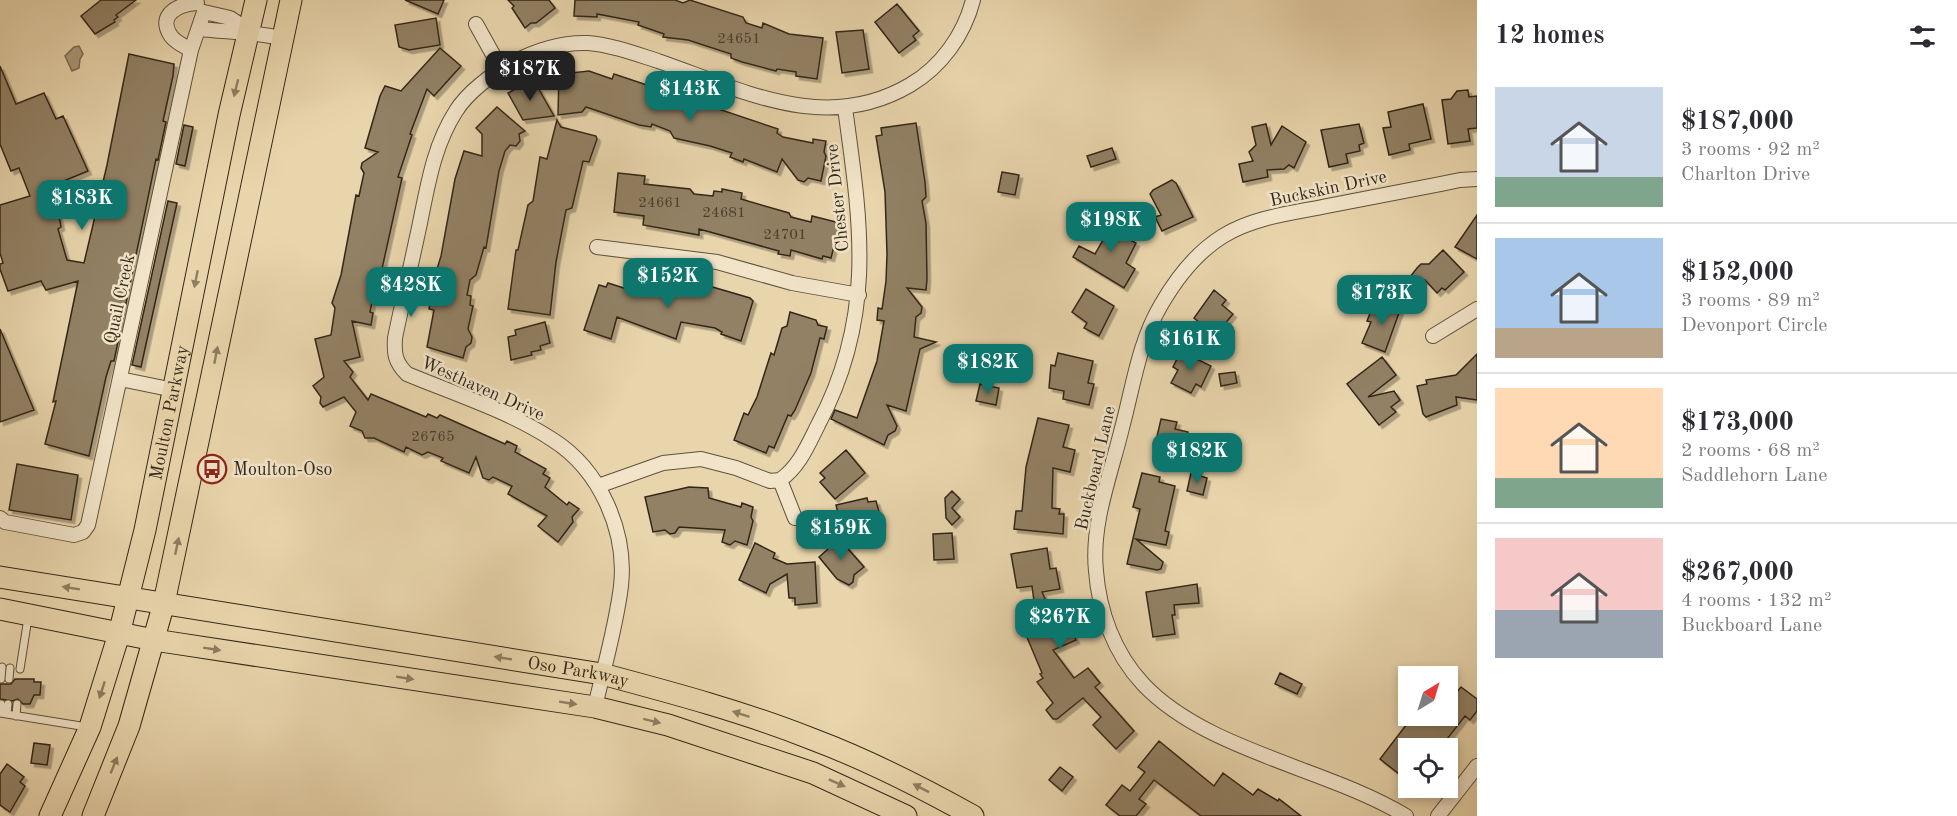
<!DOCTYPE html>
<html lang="en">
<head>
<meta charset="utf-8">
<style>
  body { margin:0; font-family:"Old Standard TT",serif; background:#f2f2f3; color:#2b2b33; height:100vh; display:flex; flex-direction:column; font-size:22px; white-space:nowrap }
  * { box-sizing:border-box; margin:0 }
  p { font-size:20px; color:#7c7c81 }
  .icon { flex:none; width:33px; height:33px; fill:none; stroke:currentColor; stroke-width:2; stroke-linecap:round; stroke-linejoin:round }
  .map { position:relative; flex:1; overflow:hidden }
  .details { display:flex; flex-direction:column; background:#fff; width:480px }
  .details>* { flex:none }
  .needle { width:39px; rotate:38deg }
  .fabs { position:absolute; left:1398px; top:666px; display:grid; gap:12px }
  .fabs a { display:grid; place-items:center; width:60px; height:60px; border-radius:0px; background:#fff; box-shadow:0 3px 9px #0003; font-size:30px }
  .price { position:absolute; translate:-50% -51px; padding:0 14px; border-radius:12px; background:#0f766e; color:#fff; font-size:20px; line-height:39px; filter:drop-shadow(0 2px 3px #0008) }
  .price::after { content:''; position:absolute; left:50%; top:36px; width:18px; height:14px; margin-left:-9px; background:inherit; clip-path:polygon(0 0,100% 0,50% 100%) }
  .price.selected { background:#222; color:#fff }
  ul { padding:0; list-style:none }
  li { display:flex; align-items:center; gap:18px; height:150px; padding:0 18px }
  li+li { border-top:2px solid #e1e1e2 }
  li span { display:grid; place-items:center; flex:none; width:168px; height:120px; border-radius:0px; color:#555 }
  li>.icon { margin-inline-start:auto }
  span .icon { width:72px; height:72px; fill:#fffc; stroke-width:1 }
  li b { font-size:26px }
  h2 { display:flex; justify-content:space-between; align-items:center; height:72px; padding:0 18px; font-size:26px }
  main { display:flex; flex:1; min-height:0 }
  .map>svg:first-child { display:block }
  .water { fill:#ab9a7a; stroke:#7b6c53; stroke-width:1.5 }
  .building { fill:#928165; stroke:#332718; stroke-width:1.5; filter:url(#shadow) }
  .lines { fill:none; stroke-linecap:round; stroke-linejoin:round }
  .service-casing { stroke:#60523d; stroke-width:9 }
  .minor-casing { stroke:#60523d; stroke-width:16 }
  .primary-casing { stroke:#332718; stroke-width:23 }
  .service { stroke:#f1e4c9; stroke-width:7 }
  .minor { stroke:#f1e4c9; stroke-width:14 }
  .primary { stroke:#e9d5ac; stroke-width:21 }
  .oneway { fill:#8e7e62 }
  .labels { text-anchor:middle; stroke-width:5; stroke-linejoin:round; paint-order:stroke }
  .number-label { font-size:15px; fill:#4b3e2b }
  .street-label { font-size:18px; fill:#332718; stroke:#f1e4c9 }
  .poi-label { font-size:18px; fill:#332718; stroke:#f1e4c9; text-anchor:start }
</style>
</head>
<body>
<main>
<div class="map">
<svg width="1477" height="816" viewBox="0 0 1477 816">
  <defs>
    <filter id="shadow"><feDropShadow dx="3.5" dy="3.5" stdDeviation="0" flood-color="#0004"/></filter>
  </defs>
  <rect width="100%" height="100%" fill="#e9d5ac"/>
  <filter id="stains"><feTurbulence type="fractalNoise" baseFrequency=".00333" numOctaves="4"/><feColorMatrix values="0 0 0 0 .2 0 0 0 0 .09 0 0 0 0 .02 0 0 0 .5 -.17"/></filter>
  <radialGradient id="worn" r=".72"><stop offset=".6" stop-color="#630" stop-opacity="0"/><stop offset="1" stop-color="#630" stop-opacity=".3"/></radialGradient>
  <path class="water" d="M 79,46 L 83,54 L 80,59 L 79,68 L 72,71 L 65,56 L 74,47 Z"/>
  <path class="building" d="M 101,0 L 136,0 L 116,15 L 118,17 L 114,20 L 115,22 L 95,34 L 81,16 Z
    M 405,0 L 444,0 L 438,14 Z
    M 508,0 L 549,0 L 555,8 L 536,23 L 531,23 L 525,28 L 512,8 L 514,6 Z
    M 575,0 L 675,0 L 683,3 L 690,0 L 743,17 L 746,23 L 762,28 L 763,23 L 789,34 L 823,38 L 817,79 L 796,76 L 796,72 L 777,69 L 776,71 L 742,62 L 731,58 L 731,54 L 688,40 L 663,37 L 664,34 L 638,25 L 639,22 L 597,14 L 597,17 L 574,16 Z
    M 897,4 L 919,31 L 913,36 L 916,40 L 899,53 L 875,22 Z
    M 436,18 L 440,45 L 409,50 L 399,47 L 395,25 Z
    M 863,30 L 869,69 L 842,73 L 836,32 Z
    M 440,48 L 461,66 L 434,96 L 427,89 L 410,134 L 412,135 L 398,177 L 402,178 L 378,287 L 375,287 L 370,312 L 373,313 L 371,325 L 352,321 L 360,357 L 344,361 L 353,372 L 350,377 L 368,400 L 371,394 L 426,417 L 428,414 L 437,418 L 440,415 L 505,444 L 507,441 L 517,446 L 515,452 L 546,469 L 543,474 L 550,478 L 545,487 L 567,505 L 569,502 L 579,509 L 572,517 L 573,522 L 558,542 L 538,526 L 547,516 L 508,494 L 512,486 L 493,477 L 489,480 L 483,478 L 476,457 L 469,473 L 441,461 L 443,458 L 428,452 L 422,455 L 406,447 L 404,452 L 374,438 L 365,438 L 362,431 L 350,426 L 356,412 L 344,397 L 323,407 L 320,403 L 321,397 L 313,386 L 324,377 L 315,339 L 331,335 L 335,308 L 332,303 L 341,275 L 356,195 L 359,196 L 364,173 L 361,168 L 362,163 L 378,152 L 365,148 L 380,96 L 385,86 L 401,91 Z
    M 129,54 L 174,64 L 173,76 L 163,121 L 166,122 L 158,160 L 156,159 L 114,361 L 111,361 L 106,377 L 89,456 L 45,444 L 56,401 L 53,402 L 78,281 L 46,290 L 41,281 L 8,291 L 0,269 L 0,264 L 3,263 L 0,253 L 0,205 L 30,196 L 19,168 L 11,171 L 0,144 L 0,66 L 16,104 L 44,93 L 56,119 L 63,116 L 79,151 L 88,171 L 49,187 L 60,221 L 61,227 L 58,229 L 67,260 L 84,263 L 107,165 Z
    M 571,70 L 571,73 L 589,71 L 612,79 L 614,74 L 778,129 L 777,133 L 783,137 L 813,143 L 813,139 L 826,141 L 824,152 L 826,156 L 821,181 L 808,178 L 804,182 L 798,180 L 782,159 L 777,172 L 744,159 L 743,162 L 730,157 L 732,153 L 710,146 L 674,138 L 670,131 L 652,124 L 651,127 L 639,125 L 586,107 L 582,112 L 558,115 L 559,71 Z
    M 533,79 L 554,116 L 523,120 L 508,93 Z
    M 1468,90 L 1469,97 L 1477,96 L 1477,128 L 1468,129 L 1470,141 L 1448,144 L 1442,100 L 1451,99 L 1457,91 Z
    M 1423,104 L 1431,139 L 1409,144 L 1410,150 L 1389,155 L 1383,128 L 1391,127 L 1388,112 Z
    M 497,107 L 525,131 L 519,134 L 520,141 L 516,146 L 510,145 L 505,151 L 499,171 L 486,248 L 484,247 L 476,275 L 470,280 L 467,295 L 471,296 L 470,305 L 473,306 L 468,329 L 472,337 L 471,343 L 466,347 L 463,358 L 427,347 L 434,310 L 429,309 L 435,280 L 430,279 L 432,269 L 437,269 L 441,256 L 455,179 L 464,151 L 482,156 L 482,134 L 476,128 Z
    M 557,120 L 561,127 L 596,136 L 597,139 L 589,162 L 583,161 L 572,208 L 566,210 L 556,262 L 550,315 L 508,309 L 516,250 L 518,250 L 528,205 L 533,201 L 540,157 L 547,159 Z
    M 916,123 L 925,182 L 926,197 L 922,201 L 926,223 L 927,279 L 926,290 L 907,288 L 922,307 L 921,313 L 916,317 L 914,337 L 936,342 L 920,349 L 906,411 L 887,405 L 897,426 L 895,431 L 888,435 L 884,445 L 831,419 L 835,410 L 857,418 L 877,361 L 884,321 L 877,320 L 878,308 L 882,309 L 886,281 L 887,254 L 885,192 L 876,136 L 882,135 L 881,128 Z
    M 1266,124 L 1271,145 L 1282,126 L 1306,142 L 1294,168 L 1289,165 L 1284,169 L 1267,170 L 1268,177 L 1243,182 L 1239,164 L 1253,161 L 1249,152 L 1256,145 L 1252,127 Z
    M 1359,124 L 1364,143 L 1359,145 L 1360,151 L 1346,154 L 1348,163 L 1329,167 L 1321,130 Z
    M 184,125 L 193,127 L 185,166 L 176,164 Z
    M 1112,148 L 1116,159 L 1091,167 L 1087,156 Z
    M 1002,172 L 1019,175 L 1015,195 L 998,192 Z
    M 618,173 L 645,176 L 644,184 L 690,189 L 694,194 L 713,196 L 714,191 L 722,192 L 722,189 L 742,193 L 741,199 L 789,213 L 791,217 L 811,222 L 812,216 L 840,223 L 831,258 L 823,256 L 822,259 L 791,250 L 790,256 L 778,254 L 779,251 L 699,229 L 699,235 L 643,225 L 644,216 L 614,212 Z
    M 1172,180 L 1176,183 L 1193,217 L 1162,231 L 1155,217 L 1161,215 L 1150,194 L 1153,190 Z
    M 168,201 L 177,203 L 141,367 L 132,365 Z
    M 1115,209 L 1130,223 L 1119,234 L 1136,243 L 1126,263 L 1135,269 L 1124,288 L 1073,257 L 1079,246 L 1095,254 L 1113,223 L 1107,217 Z
    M 1477,215 L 1477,259 L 1455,247 Z
    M 1443,250 L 1464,272 L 1445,290 L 1442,288 L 1437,293 L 1425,280 L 1418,286 L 1414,286 L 1410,277 L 1417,268 L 1421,264 L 1429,264 Z
    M 633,278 L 653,284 L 654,281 L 664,285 L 665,281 L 695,290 L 696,285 L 708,289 L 709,286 L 750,298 L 753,301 L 741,341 L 721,334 L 722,332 L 715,328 L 681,322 L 676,339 L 617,317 L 611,339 L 584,330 L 599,285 L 606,287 L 608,283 L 630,290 Z
    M 1086,289 L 1114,306 L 1099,336 L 1084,328 L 1087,323 L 1072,312 Z
    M 1214,290 L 1226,300 L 1222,305 L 1233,314 L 1223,326 L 1224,331 L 1219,338 L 1194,318 Z
    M 1383,299 L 1397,304 L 1395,308 L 1400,310 L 1385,352 L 1362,343 L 1371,322 L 1367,321 L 1371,311 L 1375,312 Z
    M 790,312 L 816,320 L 818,325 L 827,327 L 824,339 L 820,338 L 811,373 L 795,410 L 791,416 L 788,415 L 774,448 L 769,446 L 766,453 L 734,440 L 744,413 L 748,415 L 757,397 L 771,353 L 774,355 L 782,328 L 787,326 Z
    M 545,322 L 550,343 L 540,346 L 541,350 L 531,352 L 532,355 L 511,360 L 508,337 L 516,335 L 515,330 Z
    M 0,329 L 34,410 L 0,422 Z
    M 1181,351 L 1211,366 L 1201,387 L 1196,384 L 1191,393 L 1171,383 L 1178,370 L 1173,367 Z
    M 1058,353 L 1093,361 L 1088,383 L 1094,384 L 1089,405 L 1063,399 L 1064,391 L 1049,388 L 1051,365 L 1055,366 Z
    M 1477,354 L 1477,400 L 1456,397 L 1457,405 L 1426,417 L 1423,414 L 1417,386 L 1427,384 L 1426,380 L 1456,375 Z
    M 1382,357 L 1396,375 L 1368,397 L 1394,391 L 1400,400 L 1391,407 L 1396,412 L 1379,425 L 1347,384 Z
    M 1235,372 L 1237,383 L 1221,386 L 1219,374 Z
    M 980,384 L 999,388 L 996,405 L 976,401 Z
    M 1038,418 L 1069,425 L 1063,447 L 1075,450 L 1070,472 L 1053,468 L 1052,508 L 1060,509 L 1059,514 L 1064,514 L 1063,534 L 1014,529 L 1016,511 L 1022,511 L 1026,467 Z
    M 1161,419 L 1177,422 L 1175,429 L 1188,432 L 1186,460 L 1159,454 L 1160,446 L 1155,445 Z
    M 846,450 L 865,473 L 835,499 L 820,482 L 825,478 L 820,473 Z
    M 17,464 L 78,475 L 71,520 L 9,510 Z
    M 1142,473 L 1160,477 L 1159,482 L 1175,486 L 1165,531 L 1169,532 L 1166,545 L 1136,539 L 1163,562 L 1161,569 L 1157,570 L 1127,564 L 1140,509 L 1133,507 Z
    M 1191,473 L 1207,478 L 1203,495 L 1187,491 Z
    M 689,487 L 708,488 L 709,498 L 741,507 L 742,503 L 753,507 L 751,517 L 753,521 L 747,545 L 735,541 L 730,545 L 722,542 L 725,530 L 679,527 L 675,533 L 670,534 L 665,530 L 653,532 L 645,497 Z
    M 952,491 L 960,499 L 952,508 L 960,517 L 952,525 L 946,518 L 945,498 Z
    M 867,498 L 868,502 L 876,501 L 882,523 L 842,530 L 836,505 Z
    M 952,533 L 954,559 L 934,560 L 933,534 Z
    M 836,535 L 864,567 L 854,575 L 853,582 L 849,585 L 837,579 L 819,557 L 828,549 L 827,544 Z
    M 755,543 L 775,553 L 773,558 L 787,564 L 815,562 L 817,603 L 795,605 L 795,598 L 789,598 L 787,574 L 770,584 L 766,593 L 739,580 Z
    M 1047,548 L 1050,569 L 1056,568 L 1060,589 L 1042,592 L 1057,625 L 1067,621 L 1076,640 L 1053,650 L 1074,678 L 1088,668 L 1100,683 L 1095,687 L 1134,731 L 1116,749 L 1093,725 L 1101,717 L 1083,698 L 1057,719 L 1053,719 L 1046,710 L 1053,703 L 1037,682 L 1043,678 L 1040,674 L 1042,673 L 1018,616 L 1035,609 L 1032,586 L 1017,588 L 1011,554 Z
    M 1197,584 L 1199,603 L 1174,605 L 1175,615 L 1172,615 L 1175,634 L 1153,637 L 1146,592 Z
    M 1280,673 L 1302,684 L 1297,694 L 1275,684 Z
    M 15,679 L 34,679 L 34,682 L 41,682 L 40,695 L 34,695 L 30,704 L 23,704 L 18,699 L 12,701 L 0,699 L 0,684 L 11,684 Z
    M 1448,687 L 1456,693 L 1461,687 L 1477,699 L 1477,711 L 1470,720 L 1465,716 L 1440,748 L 1408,748 L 1408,781 L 1380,759 L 1413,716 L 1448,716 Z
    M 1159,741 L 1214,786 L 1223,773 L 1253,795 L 1258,789 L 1278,801 L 1279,799 L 1301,816 L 1201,816 L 1154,780 L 1139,799 L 1146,804 L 1136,816 L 1120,816 L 1106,805 L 1122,785 L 1130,791 L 1145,772 L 1138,767 Z
    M 34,743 L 50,745 L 47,765 L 31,763 Z
    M 7,764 L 24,777 L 20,782 L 25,786 L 10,812 L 0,805 L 0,774 Z
    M 1060,767 L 1073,777 L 1062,791 L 1049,780 Z"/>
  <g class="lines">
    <g class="service-casing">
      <path id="service" d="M 20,669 L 28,618
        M 1,679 L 2,667
        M 9,679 L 10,668
        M 0,713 L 87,727
        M 0,713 L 1,704
        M 7,714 L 8,704
        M 16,716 L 17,704"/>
    </g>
    <g class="minor-casing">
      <path id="minor" d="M 204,12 L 230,18 L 250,31
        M 476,24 L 501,69
        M 200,29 C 228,32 254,32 281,38
        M 191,50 C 184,46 175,42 171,36 C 156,14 180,4 197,3
        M 597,247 L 717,262 L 792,283 L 859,295
        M 1433,336 L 1477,309
        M 120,379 L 174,390
        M 780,480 C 799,467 808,445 818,425 C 876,316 861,224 845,108
        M 598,486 L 663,463 L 701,459 L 736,468 L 770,481 L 780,480 L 795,518
        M 0,518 L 5,522 L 74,535 L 83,532 L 88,525 L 191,50 L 204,12
        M 595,707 C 604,667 616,627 621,586 C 627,531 600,470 553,440 C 509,411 455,394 407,374 C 395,362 394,354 395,338 C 403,299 412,261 420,223 C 428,184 434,145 456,111 C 467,93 492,74 510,64 C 534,51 560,42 588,43 C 612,45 636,54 658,61 C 742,90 825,135 910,85 C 941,67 964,35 973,0
        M 1406,816 C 1327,768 1206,751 1143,684 C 1114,653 1099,611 1096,571 C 1091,523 1111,474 1122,428 C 1133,387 1139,342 1161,305 C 1176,279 1197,252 1223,236 C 1253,217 1293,213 1327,206 C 1372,197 1416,189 1460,180 L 1477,179
        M 1438,816 L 1477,766"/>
    </g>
    <g class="primary-casing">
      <g id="primary">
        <path id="s1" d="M 0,577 L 602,674 C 673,693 744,712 812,739 C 868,760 921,787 973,816"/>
        <path d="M 0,609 L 154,640 L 595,707 L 668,725 L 813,773 L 906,816"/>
        <path id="s2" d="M 50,816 L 90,727 L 119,634 L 145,530 L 229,115 L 256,0"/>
        <path d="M 93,816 L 129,726 L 164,603 L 291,0"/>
      </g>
    </g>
    <use href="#service" class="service"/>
    <use href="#minor" class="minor"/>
    <use href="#primary" class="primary"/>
  </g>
  <defs><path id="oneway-solid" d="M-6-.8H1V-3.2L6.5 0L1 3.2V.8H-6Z" transform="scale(1.5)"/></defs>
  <g class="oneway">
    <use href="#oneway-solid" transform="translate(236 88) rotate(104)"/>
    <use href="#oneway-solid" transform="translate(196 279) rotate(101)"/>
    <use href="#oneway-solid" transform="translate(216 355) rotate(-79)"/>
    <use href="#oneway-solid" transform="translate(177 546) rotate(-78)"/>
    <use href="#oneway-solid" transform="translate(71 588) rotate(-171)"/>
    <use href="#oneway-solid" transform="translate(212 649) rotate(9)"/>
    <use href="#oneway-solid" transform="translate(503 658) rotate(-171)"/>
    <use href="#oneway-solid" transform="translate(405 678) rotate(9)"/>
    <use href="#oneway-solid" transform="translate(102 690) rotate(108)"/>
    <use href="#oneway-solid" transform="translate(568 703) rotate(9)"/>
    <use href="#oneway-solid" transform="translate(741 714) rotate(-162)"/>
    <use href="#oneway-solid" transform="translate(652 721) rotate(14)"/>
    <use href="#oneway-solid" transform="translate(114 765) rotate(-68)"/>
    <use href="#oneway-solid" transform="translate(837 783) rotate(24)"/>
    <use href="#oneway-solid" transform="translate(921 788) rotate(-153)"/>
  </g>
  <defs>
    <g id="bus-ring" transform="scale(1.5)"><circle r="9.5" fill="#f1e4c9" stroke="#8f2418" stroke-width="1.5"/><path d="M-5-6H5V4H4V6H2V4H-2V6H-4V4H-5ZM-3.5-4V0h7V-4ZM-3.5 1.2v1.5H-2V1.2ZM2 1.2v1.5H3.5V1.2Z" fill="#8f2418"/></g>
  </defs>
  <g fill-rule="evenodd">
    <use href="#bus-ring" x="212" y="469"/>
  </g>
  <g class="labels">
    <g class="number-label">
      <text x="739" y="43">24651</text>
      <text x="660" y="207">24661</text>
      <text x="724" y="217">24681</text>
      <text x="785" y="239">24701</text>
      <text x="433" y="441">26765</text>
    </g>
    <g class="street-label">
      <text transform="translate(1328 188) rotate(-12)" y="6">Buckskin Drive</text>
      <text transform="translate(837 198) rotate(-96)" y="6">Chester Drive</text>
      <text transform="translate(119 299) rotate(-78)" y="6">Quail Creek</text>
      <text transform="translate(483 388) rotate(24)" y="6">Westhaven Drive</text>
      <text dy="6" stroke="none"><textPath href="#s2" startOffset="422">Moulton Parkway</textPath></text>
      <text transform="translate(1095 468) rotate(-77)" y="6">Buckboard Lane</text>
      <text dy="6" stroke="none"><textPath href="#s1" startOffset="586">Oso Parkway</textPath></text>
    </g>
    <g class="poi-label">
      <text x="233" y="475">Moulton-Oso</text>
    </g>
  </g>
  <rect width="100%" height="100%" filter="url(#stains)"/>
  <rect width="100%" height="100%" fill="url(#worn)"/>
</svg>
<div class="fabs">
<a><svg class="needle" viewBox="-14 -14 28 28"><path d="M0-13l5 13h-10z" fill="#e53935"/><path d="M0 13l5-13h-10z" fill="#7c7c81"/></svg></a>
<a><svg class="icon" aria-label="locate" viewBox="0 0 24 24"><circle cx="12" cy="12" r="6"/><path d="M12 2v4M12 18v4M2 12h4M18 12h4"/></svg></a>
</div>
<b class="price selected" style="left:530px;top:102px">$187K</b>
<b class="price" style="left:690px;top:122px">$143K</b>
<b class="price" style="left:82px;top:231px">$183K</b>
<b class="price" style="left:1111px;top:253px">$198K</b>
<b class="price" style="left:668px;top:309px">$152K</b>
<b class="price" style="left:411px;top:318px">$428K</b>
<b class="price" style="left:1382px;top:326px">$173K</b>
<b class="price" style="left:1190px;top:372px">$161K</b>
<b class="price" style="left:988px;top:395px">$182K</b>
<b class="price" style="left:1197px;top:484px">$182K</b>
<b class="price" style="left:841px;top:561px">$159K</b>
<b class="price" style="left:1060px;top:650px">$267K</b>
</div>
<section class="details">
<h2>12 homes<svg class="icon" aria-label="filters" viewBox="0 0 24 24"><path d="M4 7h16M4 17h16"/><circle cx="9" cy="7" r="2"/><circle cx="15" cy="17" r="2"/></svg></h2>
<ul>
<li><span style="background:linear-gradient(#c9d6e8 75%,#7fa58c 0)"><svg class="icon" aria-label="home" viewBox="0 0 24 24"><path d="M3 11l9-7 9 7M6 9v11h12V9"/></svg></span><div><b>$187,000</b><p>3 rooms · 92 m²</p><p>Charlton Drive</p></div></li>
<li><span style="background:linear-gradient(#a9c7e8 75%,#b9a48a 0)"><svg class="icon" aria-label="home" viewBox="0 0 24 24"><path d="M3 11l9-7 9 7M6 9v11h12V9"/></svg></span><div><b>$152,000</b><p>3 rooms · 89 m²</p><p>Devonport Circle</p></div></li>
<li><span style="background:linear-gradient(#ffd9b3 75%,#7fa58c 0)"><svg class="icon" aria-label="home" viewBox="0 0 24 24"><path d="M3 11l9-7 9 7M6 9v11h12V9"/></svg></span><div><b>$173,000</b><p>2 rooms · 68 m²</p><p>Saddlehorn Lane</p></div></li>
<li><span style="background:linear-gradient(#f6c9c9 60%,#9aa5b1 0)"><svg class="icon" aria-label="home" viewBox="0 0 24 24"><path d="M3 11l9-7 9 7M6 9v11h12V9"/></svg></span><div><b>$267,000</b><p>4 rooms · 132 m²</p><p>Buckboard Lane</p></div></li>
</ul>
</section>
</main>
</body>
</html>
